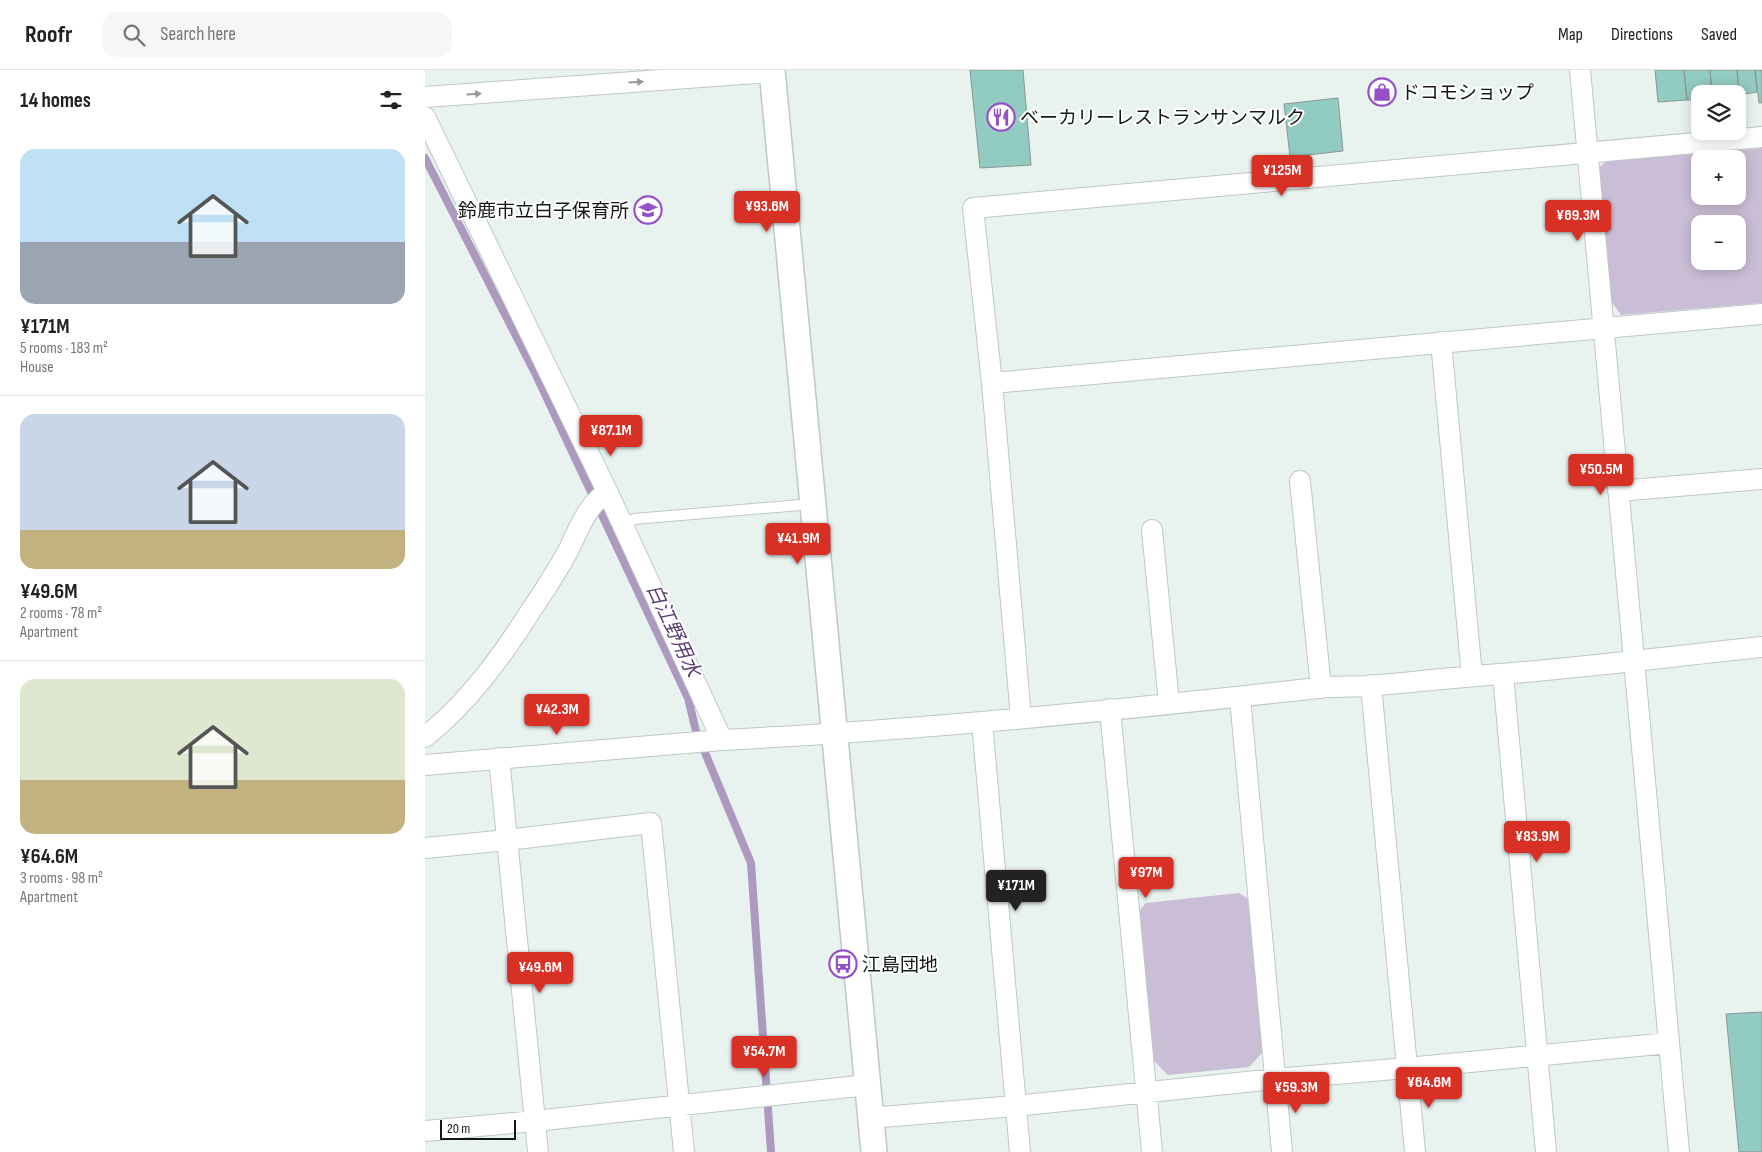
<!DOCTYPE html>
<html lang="en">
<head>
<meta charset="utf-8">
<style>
  body { margin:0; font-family:"Sofia Sans Condensed","Noto Sans JP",sans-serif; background:#f6f6f6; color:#222; height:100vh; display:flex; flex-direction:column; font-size:19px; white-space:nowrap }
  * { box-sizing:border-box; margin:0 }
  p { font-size:16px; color:#767676 }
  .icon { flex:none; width:28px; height:28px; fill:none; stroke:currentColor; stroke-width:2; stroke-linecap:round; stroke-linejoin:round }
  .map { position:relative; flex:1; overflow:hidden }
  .details { display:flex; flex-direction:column; background:#fff; width:425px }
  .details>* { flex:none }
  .fabs { position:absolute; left:1266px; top:15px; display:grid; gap:10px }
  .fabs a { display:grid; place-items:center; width:55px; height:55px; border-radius:10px; background:#fff; box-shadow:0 2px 12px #0003; font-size:25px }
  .scale { position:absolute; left:15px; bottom:12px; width:76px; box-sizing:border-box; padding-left:5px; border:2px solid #141717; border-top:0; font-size:14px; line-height:18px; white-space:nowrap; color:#141717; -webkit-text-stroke:4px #fff; paint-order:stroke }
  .price { position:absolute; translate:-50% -42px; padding:0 11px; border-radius:5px; background:#d93025; color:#fff; font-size:16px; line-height:32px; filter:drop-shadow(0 1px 2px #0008) }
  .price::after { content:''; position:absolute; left:50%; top:30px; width:15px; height:11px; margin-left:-8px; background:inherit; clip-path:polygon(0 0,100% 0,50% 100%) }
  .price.active { background:#222; color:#fff }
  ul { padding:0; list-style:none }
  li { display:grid; align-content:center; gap:10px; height:265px; padding:0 20px }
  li+li { border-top:1px solid #e0e0e0 }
  li span { display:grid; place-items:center; height:155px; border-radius:15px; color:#555 }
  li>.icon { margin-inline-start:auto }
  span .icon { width:90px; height:90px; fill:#fffc; stroke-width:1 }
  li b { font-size:21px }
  h2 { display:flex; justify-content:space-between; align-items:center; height:60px; padding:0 20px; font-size:21px }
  header { display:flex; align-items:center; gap:30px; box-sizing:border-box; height:70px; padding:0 25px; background:#fff; border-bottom:1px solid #e0e0e0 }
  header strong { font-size:24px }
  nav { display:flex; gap:28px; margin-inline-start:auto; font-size:18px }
  .search { width:350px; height:45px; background:#f6f6f6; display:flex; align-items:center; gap:12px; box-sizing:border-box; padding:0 18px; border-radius:15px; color:#767676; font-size:19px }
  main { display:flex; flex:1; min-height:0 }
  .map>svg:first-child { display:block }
  .green { fill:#cabdd6; fill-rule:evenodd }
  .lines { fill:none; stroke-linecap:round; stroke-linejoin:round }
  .stream { stroke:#ad98c0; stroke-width:8 }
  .building { fill:#92cbc1; stroke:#8c9593 }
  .service-casing { stroke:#bec8c6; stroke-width:12 }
  .minor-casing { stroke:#bec8c6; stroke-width:22 }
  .tertiary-casing { stroke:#bec8c6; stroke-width:28 }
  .service { stroke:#fff; stroke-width:10 }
  .minor { stroke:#fff; stroke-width:20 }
  .tertiary { stroke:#fff; stroke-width:25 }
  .oneway { fill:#959797 }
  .labels { text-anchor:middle; stroke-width:4; stroke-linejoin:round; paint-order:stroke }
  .poi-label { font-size:19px; fill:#141717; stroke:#fff; text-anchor:start }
  .water-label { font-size:20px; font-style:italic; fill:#5a3d72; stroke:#fff }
</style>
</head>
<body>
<header>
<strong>Roofr</strong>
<div class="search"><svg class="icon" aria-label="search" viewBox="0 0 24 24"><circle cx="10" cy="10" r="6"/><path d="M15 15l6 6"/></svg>Search here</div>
<nav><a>Map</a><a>Directions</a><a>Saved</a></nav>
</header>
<main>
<section class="details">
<h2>14 homes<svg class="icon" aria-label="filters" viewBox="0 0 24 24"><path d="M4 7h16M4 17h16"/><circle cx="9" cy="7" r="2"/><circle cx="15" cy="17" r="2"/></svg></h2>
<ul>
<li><span style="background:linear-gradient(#bfe0f5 60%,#9aa5b1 0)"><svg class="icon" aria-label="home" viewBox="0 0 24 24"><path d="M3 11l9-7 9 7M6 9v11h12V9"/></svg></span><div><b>¥171M</b><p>5 rooms · 183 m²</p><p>House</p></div></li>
<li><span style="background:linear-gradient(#c9d6e8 75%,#c2b280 0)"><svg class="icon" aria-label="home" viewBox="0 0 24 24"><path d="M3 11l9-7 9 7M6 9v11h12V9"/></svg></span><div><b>¥49.6M</b><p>2 rooms · 78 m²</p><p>Apartment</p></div></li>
<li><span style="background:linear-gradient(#dfe7d0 65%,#c2b280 0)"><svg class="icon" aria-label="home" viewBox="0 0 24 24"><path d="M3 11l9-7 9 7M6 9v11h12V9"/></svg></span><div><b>¥64.6M</b><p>3 rooms · 98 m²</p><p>Apartment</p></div></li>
</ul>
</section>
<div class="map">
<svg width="1337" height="1082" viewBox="0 0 1337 1082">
  <rect width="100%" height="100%" fill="#e8f3f0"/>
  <path class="green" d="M 1337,78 L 1337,233 L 1196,245 L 1186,231 L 1173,98 L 1182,91 ZM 1275,89 L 1312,89 L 1312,126 L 1275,126 ZM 1275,154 L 1312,154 L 1312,191 L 1275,191 Z
    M 814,823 L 826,831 L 839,981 L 824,997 L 743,1005 L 729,991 L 714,841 L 721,833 Z"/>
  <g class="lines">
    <path class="stream" d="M 0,88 L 111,305 L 263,628 L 271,661 L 326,793 L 346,1082"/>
  </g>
  <path class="building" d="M 545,0 L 598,0 L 606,95 L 555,98 Z
    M 1230,0 L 1259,0 L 1262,30 L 1233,32 Z
    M 1259,0 L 1285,0 L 1287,24 L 1275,24 L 1275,29 L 1262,30 Z
    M 1285,0 L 1312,0 L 1314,25 L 1287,24 Z
    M 1312,0 L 1330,0 L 1332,22 L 1314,25 Z
    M 1330,0 L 1337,0 L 1337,33 L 1334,33 Z
    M 913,28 L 918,81 L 865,87 L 859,34 Z
    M 1337,942 L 1337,1082 L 1314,1082 L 1301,944 Z"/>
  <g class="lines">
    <g class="service-casing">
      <path id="service" d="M 198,455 L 209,449 L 387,434"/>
    </g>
    <g class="minor-casing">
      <path id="minor" d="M 1155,0 L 1254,1082
        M 0,27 L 347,2
        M 0,47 L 183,423 L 297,670 C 496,660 695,640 893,618 C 910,616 928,617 945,616 C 989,612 1032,607 1076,604 C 1163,597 1250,586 1337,577
        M 1016,272 L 1047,606
        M 567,313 L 1337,244
        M 875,411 L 896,618
        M 1193,421 L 1337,409
        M 727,460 L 744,633
        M 1078,604 L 1121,1082
        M 946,615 L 990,1082
        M 815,628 L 857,1082
        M 685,639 L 727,1082
        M 596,648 L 567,313 L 548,138 L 1337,67
        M 557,652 L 595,1082
        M 0,667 C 44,632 77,586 107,539 C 120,520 132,501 143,481 C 152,463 164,430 183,423
        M 74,688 L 113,1082
        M 0,695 L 297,670
        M 0,778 L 82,770 L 226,753 L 259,1082
        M 445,1048 L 590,1036 L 850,1009 L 982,998 L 1244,973
        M 0,1061 L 110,1051 L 442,1015"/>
    </g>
    <g class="tertiary-casing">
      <path id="tertiary" d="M 347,0 L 449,1082"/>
    </g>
    <use href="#service" class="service"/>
    <use href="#minor" class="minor"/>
    <use href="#tertiary" class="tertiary"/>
  </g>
  <defs><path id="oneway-solid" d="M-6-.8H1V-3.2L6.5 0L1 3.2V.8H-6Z" transform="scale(1.25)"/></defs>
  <g class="oneway">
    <use href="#oneway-solid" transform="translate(211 12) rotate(-4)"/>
    <use href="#oneway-solid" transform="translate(49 24) rotate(-4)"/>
  </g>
  <defs>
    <g id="shop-ring" transform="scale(1.4375)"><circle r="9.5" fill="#fff" stroke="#9450c4" stroke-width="1.5"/><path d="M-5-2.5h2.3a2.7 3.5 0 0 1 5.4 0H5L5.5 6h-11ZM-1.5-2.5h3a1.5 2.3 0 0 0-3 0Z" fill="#9450c4"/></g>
    <g id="restaurant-ring" transform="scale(1.4375)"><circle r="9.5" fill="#fff" stroke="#9450c4" stroke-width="1.5"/><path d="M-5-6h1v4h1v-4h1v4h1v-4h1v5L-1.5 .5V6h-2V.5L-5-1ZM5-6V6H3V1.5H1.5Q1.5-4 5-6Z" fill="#9450c4"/></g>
    <g id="school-ring" transform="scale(1.4375)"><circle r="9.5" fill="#fff" stroke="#9450c4" stroke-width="1.5"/><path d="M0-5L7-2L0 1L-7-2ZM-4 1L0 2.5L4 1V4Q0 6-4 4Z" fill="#9450c4"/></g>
    <g id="bus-ring" transform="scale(1.4375)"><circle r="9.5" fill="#fff" stroke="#9450c4" stroke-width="1.5"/><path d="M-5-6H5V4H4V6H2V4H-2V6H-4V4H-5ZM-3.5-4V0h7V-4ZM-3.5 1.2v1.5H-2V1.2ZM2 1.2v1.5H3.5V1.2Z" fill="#9450c4"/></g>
  </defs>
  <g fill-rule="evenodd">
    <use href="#shop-ring" x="957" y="22"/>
    <use href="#restaurant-ring" x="576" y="47"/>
    <use href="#school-ring" x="223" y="140"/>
    <use href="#bus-ring" x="418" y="894"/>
  </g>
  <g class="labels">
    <g class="poi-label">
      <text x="976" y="29">ドコモショップ</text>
      <text x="595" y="54">ベーカリーレストランサンマルク</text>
      <text x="204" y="147" text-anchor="end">鈴鹿市立白子保育所</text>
      <text x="437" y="901">江島団地</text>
    </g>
    <g class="water-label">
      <text transform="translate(249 560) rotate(65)" y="7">白江野用水</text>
    </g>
  </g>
</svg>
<div class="fabs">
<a><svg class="icon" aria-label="layers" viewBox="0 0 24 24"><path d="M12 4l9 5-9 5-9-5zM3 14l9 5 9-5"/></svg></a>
<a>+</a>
<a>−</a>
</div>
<div class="scale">20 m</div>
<b class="price" style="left:857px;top:127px">¥125M</b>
<b class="price" style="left:342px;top:163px">¥93.6M</b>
<b class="price" style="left:1153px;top:172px">¥69.3M</b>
<b class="price" style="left:186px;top:387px">¥87.1M</b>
<b class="price" style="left:1176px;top:426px">¥50.5M</b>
<b class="price" style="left:373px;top:495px">¥41.9M</b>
<b class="price" style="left:132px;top:666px">¥42.3M</b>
<b class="price" style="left:1112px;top:793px">¥83.9M</b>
<b class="price" style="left:721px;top:829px">¥97M</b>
<b class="price active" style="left:591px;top:842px">¥171M</b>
<b class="price" style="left:115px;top:924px">¥49.6M</b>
<b class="price" style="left:339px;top:1008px">¥54.7M</b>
<b class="price" style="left:1004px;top:1039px">¥64.6M</b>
<b class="price" style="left:871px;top:1044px">¥59.3M</b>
</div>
</main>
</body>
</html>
